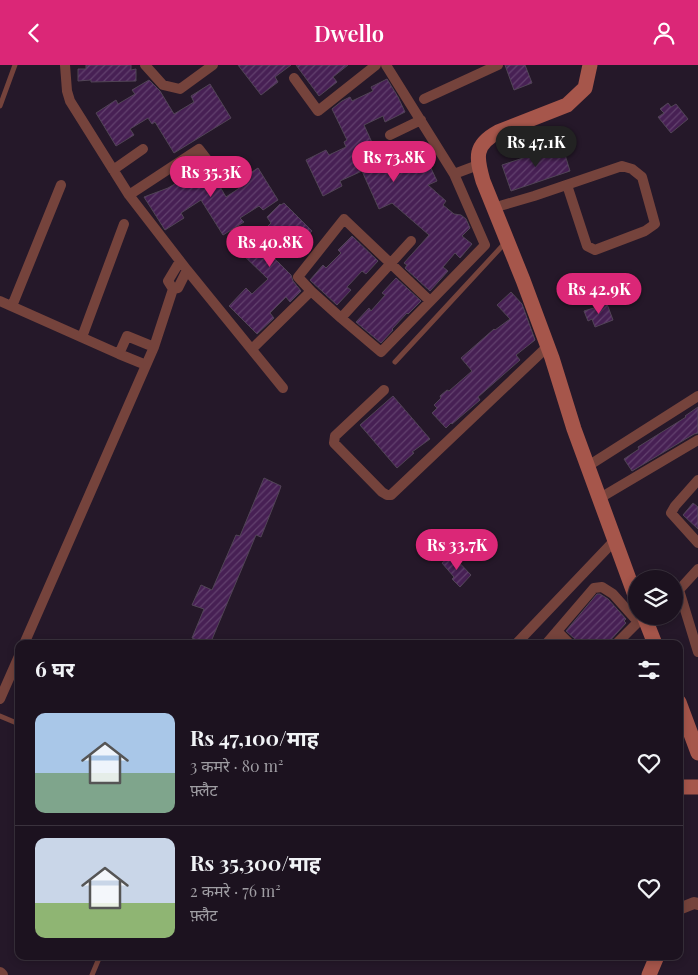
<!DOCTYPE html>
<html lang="hi">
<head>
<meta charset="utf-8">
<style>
  body { margin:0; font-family:"Playfair Display","Noto Sans Devanagari",serif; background:#251b28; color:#f1f3f6; height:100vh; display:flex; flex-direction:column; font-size:19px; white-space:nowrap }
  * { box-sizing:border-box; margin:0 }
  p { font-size:16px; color:#a09ea4 }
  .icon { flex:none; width:28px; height:28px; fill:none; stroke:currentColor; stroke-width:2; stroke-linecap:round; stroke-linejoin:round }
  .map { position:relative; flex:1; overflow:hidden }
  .side { position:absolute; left:15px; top:575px; width:668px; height:320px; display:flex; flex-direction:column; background:#1c121f; border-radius:10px; box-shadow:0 2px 8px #0003,0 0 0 1px #3a323d }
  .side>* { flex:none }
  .tools { position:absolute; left:628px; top:505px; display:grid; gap:10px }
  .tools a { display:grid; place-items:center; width:55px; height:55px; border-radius:50%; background:#1c121f; box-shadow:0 2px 8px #0003,0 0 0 1px #3a323d; font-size:25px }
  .price { position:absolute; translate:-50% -42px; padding:0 11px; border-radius:18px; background:#db2777; color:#fff; font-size:16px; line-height:32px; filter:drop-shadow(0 1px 2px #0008) }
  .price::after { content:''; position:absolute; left:50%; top:30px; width:15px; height:11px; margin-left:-8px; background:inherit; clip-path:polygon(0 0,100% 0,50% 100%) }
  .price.selected { background:#222; color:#fff }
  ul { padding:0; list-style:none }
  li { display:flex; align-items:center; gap:15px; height:125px; padding:0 20px }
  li+li { border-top:1px solid #3a323d }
  li span { display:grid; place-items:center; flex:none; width:140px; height:100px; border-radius:10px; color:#555 }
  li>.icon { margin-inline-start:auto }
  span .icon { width:60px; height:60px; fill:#fffc; stroke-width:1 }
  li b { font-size:21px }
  h2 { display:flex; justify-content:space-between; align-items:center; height:60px; padding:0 20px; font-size:21px }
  header { display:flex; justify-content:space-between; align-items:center; height:65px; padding:0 20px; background:#db2777; color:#fff; font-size:22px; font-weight:600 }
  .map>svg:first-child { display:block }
  .building { fill:url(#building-hatch); stroke:#514456 }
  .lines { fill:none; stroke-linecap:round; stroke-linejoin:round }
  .service { stroke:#75433c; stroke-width:5 }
  .minor { stroke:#75433c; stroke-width:10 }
  .tertiary { stroke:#75433c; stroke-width:12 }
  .secondary { stroke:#a6564b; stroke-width:15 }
</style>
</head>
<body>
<header><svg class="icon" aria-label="back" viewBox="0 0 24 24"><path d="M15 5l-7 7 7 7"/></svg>Dwello<svg class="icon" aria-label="person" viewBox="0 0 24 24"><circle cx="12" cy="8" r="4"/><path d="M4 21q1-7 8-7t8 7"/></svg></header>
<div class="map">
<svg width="698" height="910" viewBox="0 0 698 910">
  <defs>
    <pattern id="building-hatch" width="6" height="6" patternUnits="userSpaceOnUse" patternTransform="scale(1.25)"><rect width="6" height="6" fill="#472054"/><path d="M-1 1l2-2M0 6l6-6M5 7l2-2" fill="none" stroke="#62416e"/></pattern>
  </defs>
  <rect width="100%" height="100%" fill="#251829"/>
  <path class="building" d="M 86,0 L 131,0 L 131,5 L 136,4 L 136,16 L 91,17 L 91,15 L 78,16 L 78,4 L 86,4 Z
    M 238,0 L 291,0 L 275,12 L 278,17 L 261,30 Z
    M 296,0 L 348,0 L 333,12 L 337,17 L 319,31 Z
    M 505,0 L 525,0 L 532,18 L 514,25 Z
    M 387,14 L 398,32 L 405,47 L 385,57 L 383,51 L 364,60 L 385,106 L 404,97 L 402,91 L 421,82 L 437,116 L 428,120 L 446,136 L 443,140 L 454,149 L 461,150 L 466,154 L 470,163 L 462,171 L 472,179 L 460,193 L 455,188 L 443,202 L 448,206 L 430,226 L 405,203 L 407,200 L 404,198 L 429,170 L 392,138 L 379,144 L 362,106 L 340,116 L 342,121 L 323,131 L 306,95 L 326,85 L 329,90 L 346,82 L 344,77 L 347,75 L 332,44 L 342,36 L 350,32 L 352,36 L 373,26 L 371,22 Z
    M 149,15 L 160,26 L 174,49 L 194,37 L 191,31 L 210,19 L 231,53 L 174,88 L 155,57 L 152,59 L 148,53 L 130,64 L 134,70 L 116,81 L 96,48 L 116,35 L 118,39 L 135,29 L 132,25 Z
    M 668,38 L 671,42 L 676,39 L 688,54 L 671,68 L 658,52 L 664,48 L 660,44 Z
    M 562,80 L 570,106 L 511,126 L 502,100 Z
    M 200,96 L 219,120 L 226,132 L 244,120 L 241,114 L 258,103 L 278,135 L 263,145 L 259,141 L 240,153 L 244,157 L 223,170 L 201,135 L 181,148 L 184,153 L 165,165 L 144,132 L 168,123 L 185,113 L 182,108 Z
    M 284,138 L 312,166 L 295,182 L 289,175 L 273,192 L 291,210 L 293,216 L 301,226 L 290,237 L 286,232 L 270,248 L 274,253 L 257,269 L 229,241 L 246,223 L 252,229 L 268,214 L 236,183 L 253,166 L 258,171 L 271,158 L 267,152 L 280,139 L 281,140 Z
    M 352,171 L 378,196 L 366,209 L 362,206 L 347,222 L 351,225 L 337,240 L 310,215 L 323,200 L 326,203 L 341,188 L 338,185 Z
    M 396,213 L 421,236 L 408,249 L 407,248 L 392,264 L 393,265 L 381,278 L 356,257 L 369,243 L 371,246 L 385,230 L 382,228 Z
    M 511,227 L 522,239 L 535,275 L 516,290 L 520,295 L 478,332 L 480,335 L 452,359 L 451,358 L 446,363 L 432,348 L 437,343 L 434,340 L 441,333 L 440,331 L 447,325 L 449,326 L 472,306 L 461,293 L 494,264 L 495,265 L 510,254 L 497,240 Z
    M 607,239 L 613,255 L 595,262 L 592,254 L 588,256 L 584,246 Z
    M 393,331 L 430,374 L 412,387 L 414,388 L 397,403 L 360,360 Z
    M 698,342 L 698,368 L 694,369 L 632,406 L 624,394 L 639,384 L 638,382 L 686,352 L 685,351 Z
    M 264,413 L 281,421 L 279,427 L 261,472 L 256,470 L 210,579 L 207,579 L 192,573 L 204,544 L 192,540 L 201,520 L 212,525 L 236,470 L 240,471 Z
    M 693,438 L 698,442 L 698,464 L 683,450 Z
    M 452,490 L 471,510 L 460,522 L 452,514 L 454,512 L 442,498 Z
    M 597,529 L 600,529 L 608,534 L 626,554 L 624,556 L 626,558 L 607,579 L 577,579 L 575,574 L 566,566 Z"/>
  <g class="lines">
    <path class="service" d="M 0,41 L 15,0
      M 395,297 L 505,178
      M 0,651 L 19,659
      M 92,910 L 100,891"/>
    <path class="minor" d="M 65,0 L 67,26 L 70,36 L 129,130 L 187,205 L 283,323
      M 145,0 L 163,20 L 180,24 L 213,0
      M 386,0 L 454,109
      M 294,13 L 318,46 L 376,0
      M 424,34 L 498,0
      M 390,70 L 421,55
      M 113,105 L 143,84
      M 129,130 L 199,84 L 222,114
      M 493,143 L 534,131 L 622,101 L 632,104 L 642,112 L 655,159 L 645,166 L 595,185 L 587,181 L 567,120
      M 180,196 L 168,216 L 173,224 L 178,223 L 187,205
      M 311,226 L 298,212 L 344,154 L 430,236
      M 0,236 L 119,289 L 127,271 L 154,282
      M 12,241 L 61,120
      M 341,253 L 381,287 L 485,180 L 454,109 L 478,100
      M 82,272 L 124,159
      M 252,284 L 311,226 L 341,253 L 411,176
      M 119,289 L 146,300
      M 384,325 L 335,371 L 334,378 L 382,427 L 387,430 L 391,430 L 547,282
      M 588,401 L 698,331
      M 698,415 L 675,441 L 671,448 L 698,478
      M 600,433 L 698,375
      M 679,525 L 698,587
      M 674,537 L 679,525 L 698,504
      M 557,566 L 570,579
      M 24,579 L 154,282 L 173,224
      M 516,579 L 615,475
      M 546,579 L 594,523 L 602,522 L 613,529 L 638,557
      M 616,579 L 641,554
      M 0,634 L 19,591"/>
    <path class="tertiary" d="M 679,844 L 694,838 L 698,839
      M 0,908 L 2,910"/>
    <path class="secondary" d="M 590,0 L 585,23 L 567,40 L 498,67 C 474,80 476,92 483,116 L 523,215 L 552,293 L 574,364 L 636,533
      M 644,551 L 655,579
      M 679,637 L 698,688
      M 679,722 L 698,722
      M 649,910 L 657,891"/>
  </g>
</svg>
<div class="tools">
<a><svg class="icon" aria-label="layers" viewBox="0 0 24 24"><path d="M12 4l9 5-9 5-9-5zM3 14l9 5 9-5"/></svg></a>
</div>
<b class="price selected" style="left:536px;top:103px">Rs 47.1K</b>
<b class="price" style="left:394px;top:118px">Rs 73.8K</b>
<b class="price" style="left:211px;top:133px">Rs 35.3K</b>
<b class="price" style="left:270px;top:203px">Rs 40.8K</b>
<b class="price" style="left:599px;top:250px">Rs 42.9K</b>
<b class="price" style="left:457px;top:506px">Rs 33.7K</b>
<section class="side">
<h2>6 घर<svg class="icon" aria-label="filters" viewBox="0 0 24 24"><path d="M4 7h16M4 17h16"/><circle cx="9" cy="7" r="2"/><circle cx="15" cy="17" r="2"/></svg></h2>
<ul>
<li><span style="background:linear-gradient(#a9c7e8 60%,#7fa58c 0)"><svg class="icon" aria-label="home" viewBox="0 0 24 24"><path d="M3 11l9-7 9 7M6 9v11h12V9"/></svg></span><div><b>Rs 47,100/माह</b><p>3 कमरे · 80 m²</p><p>फ़्लैट</p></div><svg class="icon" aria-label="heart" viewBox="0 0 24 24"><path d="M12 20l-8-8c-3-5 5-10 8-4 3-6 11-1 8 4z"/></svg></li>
<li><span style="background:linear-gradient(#c9d6e8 65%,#8fb573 0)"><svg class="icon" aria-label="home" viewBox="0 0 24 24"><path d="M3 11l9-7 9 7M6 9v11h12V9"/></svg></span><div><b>Rs 35,300/माह</b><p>2 कमरे · 76 m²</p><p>फ़्लैट</p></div><svg class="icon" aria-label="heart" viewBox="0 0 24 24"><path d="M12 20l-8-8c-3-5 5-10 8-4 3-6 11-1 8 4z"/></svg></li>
</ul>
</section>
</div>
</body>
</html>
